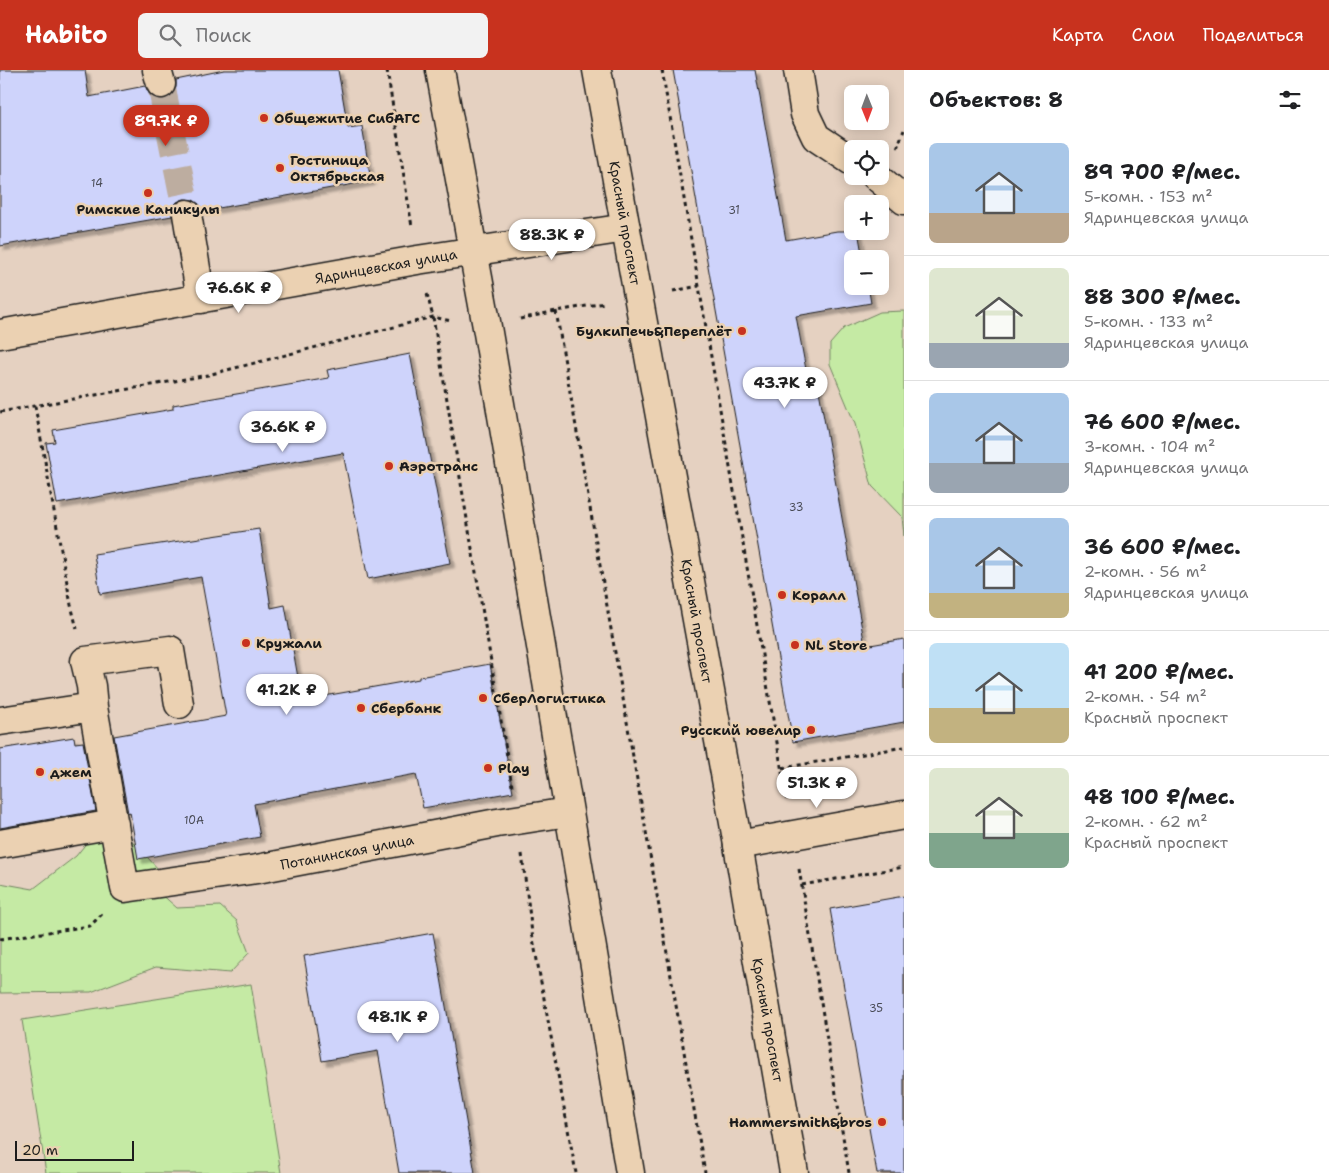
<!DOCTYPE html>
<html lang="ru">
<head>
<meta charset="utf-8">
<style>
  body { margin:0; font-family:"Shantell Sans",sans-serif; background:#f2f2f2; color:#202124; height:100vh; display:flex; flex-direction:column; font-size:19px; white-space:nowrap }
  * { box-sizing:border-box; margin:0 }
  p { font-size:16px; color:#757577 }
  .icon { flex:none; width:28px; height:28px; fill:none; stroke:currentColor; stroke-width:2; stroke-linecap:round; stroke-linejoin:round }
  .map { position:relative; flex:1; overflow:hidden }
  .sheet { display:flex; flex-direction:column; background:#fff; width:425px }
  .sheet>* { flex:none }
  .needle { width:32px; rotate:179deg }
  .controls { position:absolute; left:844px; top:15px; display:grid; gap:10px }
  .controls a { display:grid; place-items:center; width:45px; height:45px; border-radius:8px; background:#fff; box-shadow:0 2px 12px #0003; font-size:25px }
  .scale { position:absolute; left:15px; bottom:12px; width:119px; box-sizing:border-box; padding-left:5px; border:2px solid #1c1c1c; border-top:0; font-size:14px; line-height:18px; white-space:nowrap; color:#1c1c1c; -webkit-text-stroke:4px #ebd1b2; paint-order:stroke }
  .price { position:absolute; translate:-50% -42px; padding:0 11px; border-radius:18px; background:#fff; color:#222; font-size:16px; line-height:32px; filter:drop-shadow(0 1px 2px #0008) }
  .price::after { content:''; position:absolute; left:50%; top:30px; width:15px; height:11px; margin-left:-8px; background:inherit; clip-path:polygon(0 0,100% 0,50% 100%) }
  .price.active { background:#c8321e; color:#fff }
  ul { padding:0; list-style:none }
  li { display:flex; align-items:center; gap:15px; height:125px; padding:0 25px }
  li+li { border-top:1px solid #e0e0e0 }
  li span { display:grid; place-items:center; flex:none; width:140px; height:100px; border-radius:8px; color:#555 }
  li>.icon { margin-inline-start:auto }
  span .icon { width:60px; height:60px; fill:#fffc; stroke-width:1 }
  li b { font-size:21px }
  h2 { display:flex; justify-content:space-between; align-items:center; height:60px; padding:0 25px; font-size:21px }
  header { display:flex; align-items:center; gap:30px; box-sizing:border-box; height:70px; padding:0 25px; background:#c8321e; color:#fff }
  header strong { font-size:24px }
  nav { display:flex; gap:28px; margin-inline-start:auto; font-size:18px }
  .search { width:350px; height:45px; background:#f2f2f2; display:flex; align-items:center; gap:12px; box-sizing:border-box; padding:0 18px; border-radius:8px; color:#757577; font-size:19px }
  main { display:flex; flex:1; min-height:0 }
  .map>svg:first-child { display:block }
  .green { fill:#c5eaa4; stroke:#708360 }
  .building { fill:#ced3fb; stroke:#1c1c1c; filter:url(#shadow) }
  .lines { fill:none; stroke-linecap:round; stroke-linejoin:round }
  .minor-tunnel { stroke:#bdada0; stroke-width:28; stroke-dasharray:28 14; stroke-linecap:butt }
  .minor-casing { stroke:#1c1c1c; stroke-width:31 }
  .major-casing { stroke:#1c1c1c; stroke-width:31 }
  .path { stroke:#1c1c1c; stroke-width:3; stroke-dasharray:4 4; stroke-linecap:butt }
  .minor { stroke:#ebd1b2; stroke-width:28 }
  .major { stroke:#ebd1b2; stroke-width:28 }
  .poi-dot { fill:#c8321e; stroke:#ebd1b2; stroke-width:2 }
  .labels { text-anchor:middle; stroke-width:5; stroke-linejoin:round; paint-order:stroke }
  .number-label { font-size:11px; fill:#484a54 }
  .poi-label { font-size:14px; font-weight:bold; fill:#1c1c1c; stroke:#ebd1b2; text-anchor:start }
  .street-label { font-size:14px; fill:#1c1c1c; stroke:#ebd1b2 }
</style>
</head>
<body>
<header>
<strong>Habito</strong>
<div class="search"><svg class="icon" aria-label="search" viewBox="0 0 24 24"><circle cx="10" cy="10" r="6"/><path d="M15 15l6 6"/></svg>Поиск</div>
<nav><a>Карта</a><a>Слои</a><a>Поделиться</a></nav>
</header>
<main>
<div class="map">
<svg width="904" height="1103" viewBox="0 0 904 1103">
  <defs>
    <filter id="shadow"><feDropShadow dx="4.5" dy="4.5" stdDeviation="1" flood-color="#0004"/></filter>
  </defs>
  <rect width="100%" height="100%" fill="#e5d1c1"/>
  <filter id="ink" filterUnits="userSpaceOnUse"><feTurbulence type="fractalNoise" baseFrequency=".02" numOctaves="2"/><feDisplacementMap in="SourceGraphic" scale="10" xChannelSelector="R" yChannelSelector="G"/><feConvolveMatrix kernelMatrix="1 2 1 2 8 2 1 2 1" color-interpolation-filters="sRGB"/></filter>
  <g filter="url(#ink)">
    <path class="green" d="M 904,241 L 904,466 L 902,447 L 872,416 L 855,354 L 830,294 L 830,274 L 844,258 L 880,242 Z
      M 124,762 L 160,801 L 159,822 L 177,838 L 220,836 L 237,851 L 249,883 L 230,903 L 156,897 L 91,922 L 0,923 L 0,813 L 33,819 L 76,786 L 92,766 Z
      M 251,914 L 281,1103 L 46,1103 L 22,950 Z"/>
    <path class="building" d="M 0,0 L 85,0 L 89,27 L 145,16 L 150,25 L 158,29 L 166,29 L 173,24 L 176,17 L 176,10 L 224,0 L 338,0 L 348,58 L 362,56 L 371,111 L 202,141 L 199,134 L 193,130 L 184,129 L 177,132 L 173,138 L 172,146 L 0,176 Z
      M 673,0 L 755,0 L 786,170 L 837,161 L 858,161 L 863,189 L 852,189 L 852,216 L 868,216 L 871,233 L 796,246 L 807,305 L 816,304 L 865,576 L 904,569 L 904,652 L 793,672 Z
      M 410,284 L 450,493 L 368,509 L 343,383 L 57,434 L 46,373 L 55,372 L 53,360 L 173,339 L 173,335 L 329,308 L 327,300 Z
      M 259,459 L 271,538 L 285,535 L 302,630 L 419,609 L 419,607 L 490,594 L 513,722 L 423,738 L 416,704 L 254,734 L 260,767 L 138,789 L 130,742 L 128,743 L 114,666 L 226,646 L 201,507 L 100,524 L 94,484 Z
      M 74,667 L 75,673 L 83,672 L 96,741 L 0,758 L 0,679 Z
      M 904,826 L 904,1103 L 877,1103 L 830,839 Z
      M 433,863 L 440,902 L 475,1103 L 399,1103 L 378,981 L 322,991 L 304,886 Z"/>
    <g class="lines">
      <path class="minor-tunnel" d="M 161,14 L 187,144"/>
      <g class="minor-casing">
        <path id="minor" d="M 157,0 L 161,14
          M 798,0 L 805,44 L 816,67 L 852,91
          M 876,106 L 904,130
          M 187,144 L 201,229
          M 0,264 L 417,190 L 626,158
          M 93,637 L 91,616 L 85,591 L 170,580 L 179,634
          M 0,651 L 93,637 L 125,818 L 257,799 L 497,753 L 568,742
          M 0,774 L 114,754
          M 738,775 L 904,745"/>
      </g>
      <g class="major-casing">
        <path id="major" d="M 440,0 L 487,257 L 630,1103
          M 597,0 L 738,775 L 794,1103"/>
      </g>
      <path class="path" d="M 387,0 L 412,157
        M 662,0 L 787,731
        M 897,78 L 904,60
        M 673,221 L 699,216
        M 427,224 L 433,247 L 512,716
        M 556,241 L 705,1103
        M 520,249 L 556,241 L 605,233
        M 35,336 L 71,535 L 77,559
        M 0,342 L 208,305 L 433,247 L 451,251
        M 782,698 L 904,677
        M 522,784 L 532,863 L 576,1103
        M 799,799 L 849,1103
        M 802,815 L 904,797
        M 0,869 L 90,856 L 103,843"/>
      <use href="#minor" class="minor"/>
      <use href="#major" class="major"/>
    </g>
  </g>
  <g class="poi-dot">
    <circle cx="264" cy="48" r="5"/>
    <circle cx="280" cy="98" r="5"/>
    <circle cx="148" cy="123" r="5"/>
    <circle cx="742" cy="261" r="5"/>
    <circle cx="389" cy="396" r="5"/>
    <circle cx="782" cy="525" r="5"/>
    <circle cx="246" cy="573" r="5"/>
    <circle cx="795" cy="575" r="5"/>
    <circle cx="483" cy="628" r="5"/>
    <circle cx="361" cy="638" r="5"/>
    <circle cx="811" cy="660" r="5"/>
    <circle cx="488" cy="698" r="5"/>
    <circle cx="40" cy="702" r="5"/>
    <circle cx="882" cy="1052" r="5"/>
  </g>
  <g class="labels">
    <g class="number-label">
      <text x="97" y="117">14</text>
      <text x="734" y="144">31</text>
      <text x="796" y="441">33</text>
      <text x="194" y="754">10А</text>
      <text x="876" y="942">35</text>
    </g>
    <g class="poi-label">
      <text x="274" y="53">Общежитие СибАГС</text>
      <text x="290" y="95">Гостиница<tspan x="290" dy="16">Октябрьская</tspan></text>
      <text x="148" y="144" text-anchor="middle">Римские Каникулы</text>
      <text x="732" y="266" text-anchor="end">БулкиПечь&amp;Переплёт</text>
      <text x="399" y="401">Аэротранс</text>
      <text x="792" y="530">Коралл</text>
      <text x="256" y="578">Кружали</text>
      <text x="805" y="580">NL Store</text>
      <text x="493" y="633">СберЛогистика</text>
      <text x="371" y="643">Сбербанк</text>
      <text x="801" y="665" text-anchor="end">Русский ювелир</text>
      <text x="498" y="703">Play</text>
      <text x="50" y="707">джем</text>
      <text x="872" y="1057" text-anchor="end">Hammersmith&amp;bros</text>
    </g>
    <g class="street-label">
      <text transform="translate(625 153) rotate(80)" y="5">Красный проспект</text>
      <text transform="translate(386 196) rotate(-10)" y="5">Ядринцевская улица</text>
      <text transform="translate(697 551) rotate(80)" y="5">Красный проспект</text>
      <text transform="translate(347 782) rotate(-11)" y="5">Потанинская улица</text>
      <text transform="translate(768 950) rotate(80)" y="5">Красный проспект</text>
    </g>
  </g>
</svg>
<div class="controls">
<a><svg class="needle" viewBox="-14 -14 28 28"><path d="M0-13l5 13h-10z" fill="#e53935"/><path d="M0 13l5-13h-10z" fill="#757577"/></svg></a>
<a><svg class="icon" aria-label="locate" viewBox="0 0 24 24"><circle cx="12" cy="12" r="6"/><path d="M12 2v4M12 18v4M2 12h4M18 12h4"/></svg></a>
<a>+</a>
<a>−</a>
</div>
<div class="scale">20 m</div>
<b class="price active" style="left:166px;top:77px">89.7K ₽</b>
<b class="price" style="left:552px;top:191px">88.3K ₽</b>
<b class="price" style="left:239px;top:244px">76.6K ₽</b>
<b class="price" style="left:785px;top:339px">43.7K ₽</b>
<b class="price" style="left:283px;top:383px">36.6K ₽</b>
<b class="price" style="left:287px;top:646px">41.2K ₽</b>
<b class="price" style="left:817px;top:739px">51.3K ₽</b>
<b class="price" style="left:398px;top:973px">48.1K ₽</b>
</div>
<section class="sheet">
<h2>Объектов: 8<svg class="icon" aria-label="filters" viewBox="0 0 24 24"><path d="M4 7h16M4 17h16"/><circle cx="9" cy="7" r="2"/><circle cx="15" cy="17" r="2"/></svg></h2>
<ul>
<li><span style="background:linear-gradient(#a9c7e8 70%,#b9a48a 0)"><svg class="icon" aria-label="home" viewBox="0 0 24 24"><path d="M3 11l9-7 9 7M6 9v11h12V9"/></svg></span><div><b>89 700 ₽/мес.</b><p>5-комн. · 153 m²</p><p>Ядринцевская улица</p></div></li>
<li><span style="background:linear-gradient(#dfe7d0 75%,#9aa5b1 0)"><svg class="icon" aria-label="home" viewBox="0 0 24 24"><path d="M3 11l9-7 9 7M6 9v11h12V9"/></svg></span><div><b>88 300 ₽/мес.</b><p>5-комн. · 133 m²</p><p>Ядринцевская улица</p></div></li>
<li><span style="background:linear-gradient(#a9c7e8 70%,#9aa5b1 0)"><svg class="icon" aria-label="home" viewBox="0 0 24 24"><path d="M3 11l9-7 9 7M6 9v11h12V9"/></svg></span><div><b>76 600 ₽/мес.</b><p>3-комн. · 104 m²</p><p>Ядринцевская улица</p></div></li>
<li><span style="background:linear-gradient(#a9c7e8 75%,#c2b280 0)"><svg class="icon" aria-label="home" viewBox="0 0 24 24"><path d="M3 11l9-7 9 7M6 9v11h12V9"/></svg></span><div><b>36 600 ₽/мес.</b><p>2-комн. · 56 m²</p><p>Ядринцевская улица</p></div></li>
<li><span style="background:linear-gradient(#bfe0f5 65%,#c2b280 0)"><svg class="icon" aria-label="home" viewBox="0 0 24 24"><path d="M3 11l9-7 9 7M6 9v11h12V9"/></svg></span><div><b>41 200 ₽/мес.</b><p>2-комн. · 54 m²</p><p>Красный проспект</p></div></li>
<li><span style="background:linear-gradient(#dfe7d0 65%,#7fa58c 0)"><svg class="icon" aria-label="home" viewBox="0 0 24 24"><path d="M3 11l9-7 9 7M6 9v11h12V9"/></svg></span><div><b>48 100 ₽/мес.</b><p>2-комн. · 62 m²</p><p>Красный проспект</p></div></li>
</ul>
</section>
</main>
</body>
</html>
